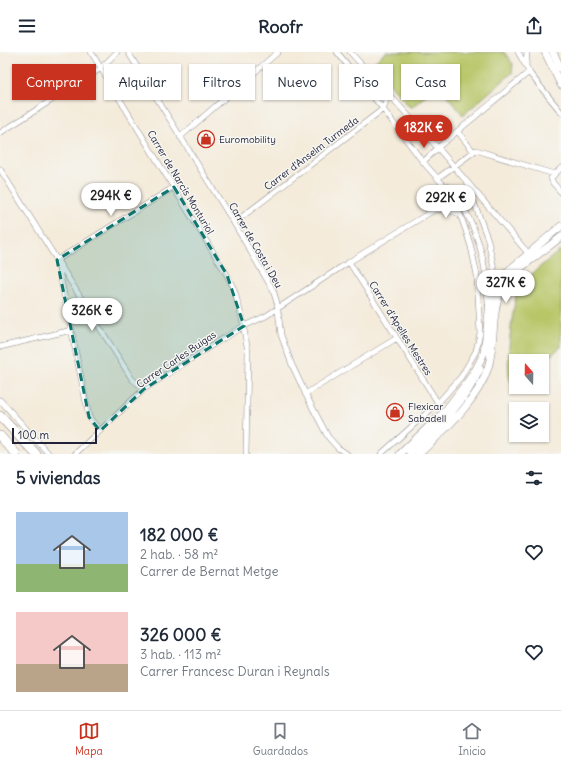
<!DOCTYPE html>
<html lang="es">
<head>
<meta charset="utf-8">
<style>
  body { margin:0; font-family:Delius,sans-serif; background:#f2f2f3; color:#1f2937; height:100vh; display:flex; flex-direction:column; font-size:15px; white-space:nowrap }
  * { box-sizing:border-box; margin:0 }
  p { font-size:13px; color:#747a83 }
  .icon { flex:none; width:22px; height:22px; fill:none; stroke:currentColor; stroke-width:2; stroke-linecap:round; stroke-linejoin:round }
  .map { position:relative; height:402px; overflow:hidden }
  .drawer { display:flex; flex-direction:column; background:#fff; flex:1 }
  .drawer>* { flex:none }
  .guide { position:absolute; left:12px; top:12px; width:537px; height:36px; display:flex; gap:8px }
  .needle { width:26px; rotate:340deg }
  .controls { position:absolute; left:509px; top:302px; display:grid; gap:8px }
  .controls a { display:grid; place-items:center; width:40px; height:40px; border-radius:0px; background:#fff; box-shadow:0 1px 3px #0004; font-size:20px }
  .scale { position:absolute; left:12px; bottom:10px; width:85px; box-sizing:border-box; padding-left:4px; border:2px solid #22223b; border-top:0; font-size:11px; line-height:14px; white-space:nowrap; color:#22223b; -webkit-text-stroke:3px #f6f6f2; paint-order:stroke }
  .price { position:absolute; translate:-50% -34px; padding:0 9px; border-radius:14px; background:#fff; color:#222; font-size:13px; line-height:26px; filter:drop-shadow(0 1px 2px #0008) }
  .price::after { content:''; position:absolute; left:50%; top:24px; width:12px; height:9px; margin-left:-6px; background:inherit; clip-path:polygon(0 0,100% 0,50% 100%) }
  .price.current { background:#c8321e; color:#fff }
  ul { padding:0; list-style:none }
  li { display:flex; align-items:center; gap:12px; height:100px; padding:0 16px }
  li span { display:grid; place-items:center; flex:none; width:112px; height:80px; border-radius:0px; color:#555 }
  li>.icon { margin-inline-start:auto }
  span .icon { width:48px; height:48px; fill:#fffc; stroke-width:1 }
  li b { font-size:17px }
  h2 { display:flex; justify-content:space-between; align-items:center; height:48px; padding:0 16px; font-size:17px }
  .chip { padding:0 14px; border-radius:0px; background:#fff; box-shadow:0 1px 3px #0004; font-size:14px; line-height:36px }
  .chip.current { background:#c8321e; color:#fff }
  header { display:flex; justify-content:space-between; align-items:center; height:52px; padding:0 16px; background:#fff; font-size:18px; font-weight:800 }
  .dock { display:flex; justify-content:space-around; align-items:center; height:56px; border-top:1px solid #e0e1e3; background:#fff; font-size:11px; color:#747a83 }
  .dock a { display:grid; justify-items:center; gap:2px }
  .dock .current { color:#c8321e }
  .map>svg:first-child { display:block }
  .green { fill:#b8c668; stroke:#6d7452 }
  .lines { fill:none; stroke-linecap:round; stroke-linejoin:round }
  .street-casing { stroke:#8b868a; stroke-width:6 }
  .secondary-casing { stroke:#8b868a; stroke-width:8 }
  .highway-casing { stroke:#8b868a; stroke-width:10 }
  .street { stroke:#fff; stroke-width:5 }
  .secondary { stroke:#fff; stroke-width:7 }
  .highway { stroke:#fff; stroke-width:9 }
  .marked { fill:#0f766e; fill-opacity:0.2; stroke:#0f766e; stroke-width:3; stroke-dasharray:8 5; stroke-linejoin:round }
  .labels { text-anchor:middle; stroke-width:3; stroke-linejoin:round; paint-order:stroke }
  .poi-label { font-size:10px; fill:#22223b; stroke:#f6f6f2; text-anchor:start }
  .street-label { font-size:10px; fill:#22223b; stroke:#f6f6f2 }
</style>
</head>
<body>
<header><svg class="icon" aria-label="menu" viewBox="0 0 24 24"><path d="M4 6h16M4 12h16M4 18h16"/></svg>Roofr<svg class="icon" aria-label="share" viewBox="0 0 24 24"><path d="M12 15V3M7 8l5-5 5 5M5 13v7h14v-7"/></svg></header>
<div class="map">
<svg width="561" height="402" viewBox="0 0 561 402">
  <rect width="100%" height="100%" fill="#f6f6f2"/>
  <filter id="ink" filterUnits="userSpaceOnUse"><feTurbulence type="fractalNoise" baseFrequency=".025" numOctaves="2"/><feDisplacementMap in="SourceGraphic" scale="8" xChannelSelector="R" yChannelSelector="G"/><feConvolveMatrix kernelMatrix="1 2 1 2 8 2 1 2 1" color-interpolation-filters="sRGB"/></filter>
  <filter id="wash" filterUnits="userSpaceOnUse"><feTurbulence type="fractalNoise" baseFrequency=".012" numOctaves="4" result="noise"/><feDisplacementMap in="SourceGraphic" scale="16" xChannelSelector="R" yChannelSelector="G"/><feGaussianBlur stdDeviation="0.9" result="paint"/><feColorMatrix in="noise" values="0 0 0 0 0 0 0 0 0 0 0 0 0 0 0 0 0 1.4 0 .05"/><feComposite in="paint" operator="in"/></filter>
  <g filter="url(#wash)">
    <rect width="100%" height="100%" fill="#f4ebda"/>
    <path class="green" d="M 386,0 L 504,0 L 513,12 L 512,21 L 463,63 L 438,33 L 411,56 L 372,12 Z
      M 561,198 L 561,295 L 542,310 L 516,309 L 516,331 L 512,332 C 503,322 513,259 516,244 C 524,225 545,211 561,198 Z"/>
  </g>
  <g filter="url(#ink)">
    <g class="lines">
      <g class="street-casing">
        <path id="street" d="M 91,0 L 227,223 L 234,237 L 242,266 L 248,300 L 246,402
          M 128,0 L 234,171 L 273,238 L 277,251 L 281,283 L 292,313 L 307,345 L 328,385 L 338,396 L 347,402
          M 337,0 L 383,57 L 423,110 L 448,138 L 460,162 L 466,179 L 471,195 L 477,223 L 480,281 L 476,299 L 461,325 L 438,351 L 381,402
          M 350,0 L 438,96 L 528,201
          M 518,0 L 531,23 L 561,60
          M 526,14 L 527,0
          M 458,80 L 473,99
          M 0,81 L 88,25 L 101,16 L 117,0
          M 180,85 L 278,0
          M 423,110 L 442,92 L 529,20
          M 561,116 L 551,126 L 553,131 L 561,140
          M 0,117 L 57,208 L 89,365 L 100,379
          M 438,126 L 476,98 L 554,122
          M 448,134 C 476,166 487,210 488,252
          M 468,134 L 488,188 L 497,232
          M 434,158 L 444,157 L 460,162
          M 234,171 L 383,57 C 386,52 387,48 385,41
          M 349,210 L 438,351
          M 0,295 L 72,278
          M 144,337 L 132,327 L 57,208 L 174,135
          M 305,342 L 397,286
          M 0,348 L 49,402
          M 75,402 L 144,337 L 214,292 L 244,274 L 266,264 L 349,210 L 434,158 L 440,148 L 442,131"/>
      </g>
      <g class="secondary-casing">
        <path id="secondary" d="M 545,0 L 561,33
          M 553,0 L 561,17
          M 400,402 L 445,359 L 468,329 L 476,317 L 484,301 L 490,251 L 497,231 L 507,220 L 561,174
          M 410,402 C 437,376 464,352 480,317
          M 419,402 C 444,378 477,350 488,316 C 497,286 488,249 510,224 L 561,185"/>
      </g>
      <g class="highway-casing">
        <path id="highway" d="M 0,364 L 36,402
          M 0,384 L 16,402"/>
      </g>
      <use href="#street" class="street"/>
      <use href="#secondary" class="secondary"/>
      <use href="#highway" class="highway"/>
    </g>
  </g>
  <path class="marked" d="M 174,135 L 227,223 L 244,274 L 144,337 L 100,379 L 89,365 L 57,208 Z"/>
  <defs>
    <g id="shop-ring" transform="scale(0.9)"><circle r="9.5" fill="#f6f6f2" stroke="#c8321e" stroke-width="1.5"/><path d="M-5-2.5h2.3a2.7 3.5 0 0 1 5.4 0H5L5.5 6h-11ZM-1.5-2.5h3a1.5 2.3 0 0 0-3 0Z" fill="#c8321e"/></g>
  </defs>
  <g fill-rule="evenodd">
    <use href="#shop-ring" x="206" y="87"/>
    <use href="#shop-ring" x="395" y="360"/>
  </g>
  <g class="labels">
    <g class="poi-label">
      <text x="219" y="91">Euromobility</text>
      <text x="408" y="358">Flexicar<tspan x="408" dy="12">Sabadell</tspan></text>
    </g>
    <g class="street-label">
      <text transform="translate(311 101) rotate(-37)" y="4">Carrer d'Anselm Turmeda</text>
      <text transform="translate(181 130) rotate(59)" y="4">Carrer de Narcís Monturiol</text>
      <text transform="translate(256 193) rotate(60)" y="4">Carrer de Costa i Deu</text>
      <text transform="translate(401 276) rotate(58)" y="4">Carrer d'Apelles Mestres</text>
      <text transform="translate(176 307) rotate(-34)" y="4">Carrer Carles Buigas</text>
    </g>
  </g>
</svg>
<div class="controls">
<a><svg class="needle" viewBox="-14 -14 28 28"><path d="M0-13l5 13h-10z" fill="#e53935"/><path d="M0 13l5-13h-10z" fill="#747a83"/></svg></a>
<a><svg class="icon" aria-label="layers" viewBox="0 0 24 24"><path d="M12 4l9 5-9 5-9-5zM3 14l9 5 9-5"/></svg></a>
</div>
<div class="scale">100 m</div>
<b class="price current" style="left:424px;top:97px">182K €</b>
<b class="price" style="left:111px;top:165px">294K €</b>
<b class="price" style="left:446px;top:167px">292K €</b>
<b class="price" style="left:506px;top:252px">327K €</b>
<b class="price" style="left:92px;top:280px">326K €</b>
<div class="guide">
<a class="chip current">Comprar</a>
<a class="chip">Alquilar</a>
<a class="chip">Filtros</a>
<a class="chip">Nuevo</a>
<a class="chip">Piso</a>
<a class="chip">Casa</a>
</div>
</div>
<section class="drawer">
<h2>5 viviendas<svg class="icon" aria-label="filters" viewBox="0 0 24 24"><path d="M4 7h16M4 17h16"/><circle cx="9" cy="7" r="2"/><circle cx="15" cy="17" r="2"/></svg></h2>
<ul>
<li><span style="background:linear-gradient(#a9c7e8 65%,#8fb573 0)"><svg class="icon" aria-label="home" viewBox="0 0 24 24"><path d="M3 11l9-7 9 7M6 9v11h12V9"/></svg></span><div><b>182 000 €</b><p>2 hab. · 58 m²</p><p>Carrer de Bernat Metge</p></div><svg class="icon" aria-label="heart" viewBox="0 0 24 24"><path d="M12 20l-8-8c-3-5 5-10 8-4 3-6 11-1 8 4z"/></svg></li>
<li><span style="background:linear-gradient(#f6c9c9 65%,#b9a48a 0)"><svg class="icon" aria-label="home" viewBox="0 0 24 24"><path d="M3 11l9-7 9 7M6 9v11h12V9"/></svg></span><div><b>326 000 €</b><p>3 hab. · 113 m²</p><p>Carrer Francesc Duran i Reynals</p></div><svg class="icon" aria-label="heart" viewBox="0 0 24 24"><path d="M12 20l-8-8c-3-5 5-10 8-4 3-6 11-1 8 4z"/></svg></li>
</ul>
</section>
<nav class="dock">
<a class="current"><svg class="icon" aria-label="map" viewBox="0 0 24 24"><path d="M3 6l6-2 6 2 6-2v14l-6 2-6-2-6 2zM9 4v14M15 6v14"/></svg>Mapa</a>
<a><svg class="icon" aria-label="saved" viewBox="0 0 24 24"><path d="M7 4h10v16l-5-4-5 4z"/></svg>Guardados</a>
<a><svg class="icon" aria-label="home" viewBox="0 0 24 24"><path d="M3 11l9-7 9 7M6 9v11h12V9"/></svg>Inicio</a>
</nav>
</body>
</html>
